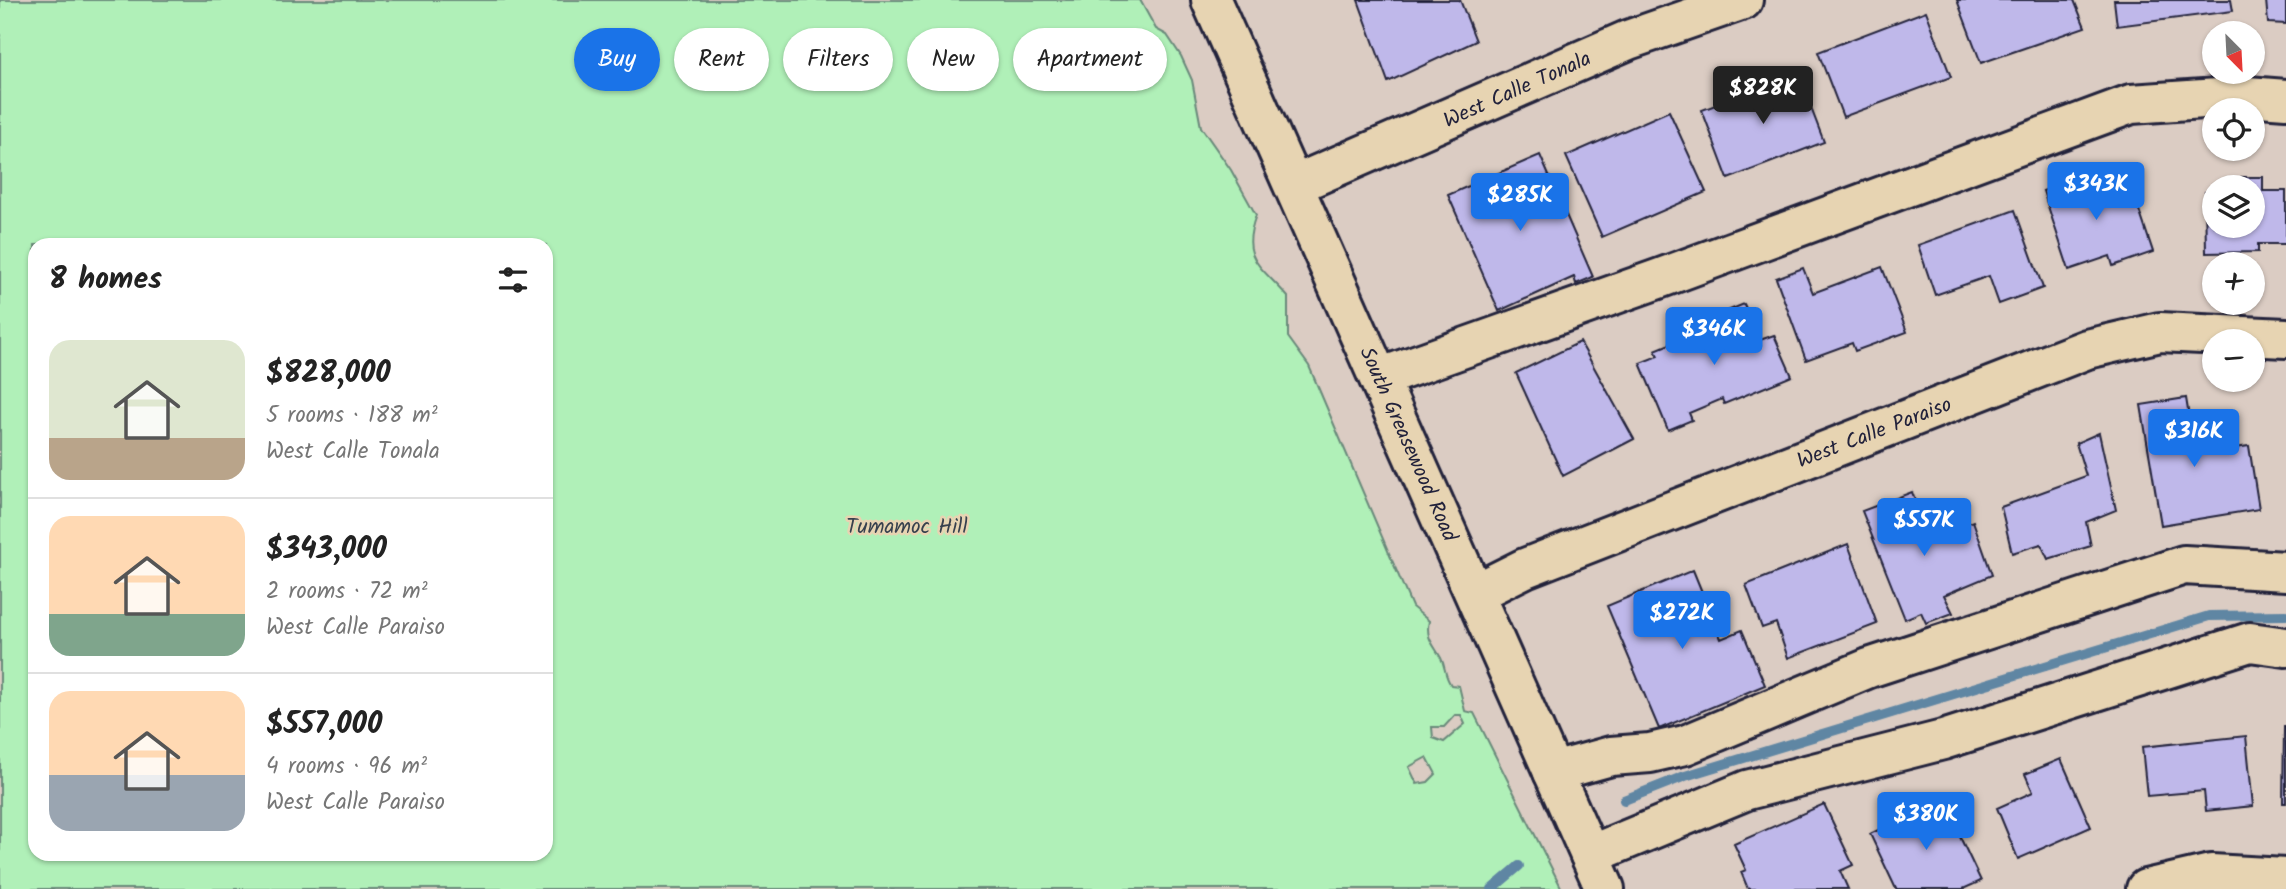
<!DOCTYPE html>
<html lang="en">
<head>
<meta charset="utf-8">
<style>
  body { margin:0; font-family:Kalam,sans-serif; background:#f6f6f6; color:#222; height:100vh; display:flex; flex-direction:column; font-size:26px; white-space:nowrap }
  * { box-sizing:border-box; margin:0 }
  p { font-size:23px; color:#767676 }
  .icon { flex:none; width:38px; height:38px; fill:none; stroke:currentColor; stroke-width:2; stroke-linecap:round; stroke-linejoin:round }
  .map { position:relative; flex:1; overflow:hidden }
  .details { position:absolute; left:28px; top:238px; width:525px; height:623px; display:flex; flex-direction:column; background:#fff; border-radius:21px; box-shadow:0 2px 5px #0004 }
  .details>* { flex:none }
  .banner { position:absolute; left:574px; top:28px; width:665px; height:63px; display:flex; gap:14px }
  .needle { width:46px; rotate:156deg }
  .tools { position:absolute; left:2202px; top:21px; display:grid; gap:14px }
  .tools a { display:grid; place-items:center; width:63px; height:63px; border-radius:50%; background:#fff; box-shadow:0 2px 5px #0004; font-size:35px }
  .price { position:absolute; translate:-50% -60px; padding:0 16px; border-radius:7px; background:#1a73e8; color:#fff; font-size:23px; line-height:46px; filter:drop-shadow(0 2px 4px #0008) }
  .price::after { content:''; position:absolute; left:50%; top:42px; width:21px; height:16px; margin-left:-10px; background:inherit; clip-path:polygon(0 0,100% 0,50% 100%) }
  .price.active { background:#222; color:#fff }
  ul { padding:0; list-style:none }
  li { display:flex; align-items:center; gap:21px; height:175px; padding:0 21px }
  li+li { border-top:2px solid #e0e0e0 }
  li span { display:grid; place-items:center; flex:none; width:196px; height:140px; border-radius:21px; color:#555 }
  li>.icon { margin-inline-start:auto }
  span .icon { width:84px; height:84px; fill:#fffc; stroke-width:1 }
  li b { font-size:30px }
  h2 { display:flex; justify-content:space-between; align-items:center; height:84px; padding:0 21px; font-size:30px }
  .tag { padding:0 24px; border-radius:32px; background:#fff; box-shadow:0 2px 5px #0004; font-size:24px; line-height:63px }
  .tag.active { background:#1a73e8; color:#fff }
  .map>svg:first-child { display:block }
  .green { fill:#b0f0b8; stroke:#69897a; stroke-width:2; fill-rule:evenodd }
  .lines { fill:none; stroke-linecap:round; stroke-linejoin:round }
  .stream { stroke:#5f86a3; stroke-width:10 }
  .building { fill:#bfb8ea; stroke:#22223b; stroke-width:2 }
  .minor-casing { stroke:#22223b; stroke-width:44 }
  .major-casing { stroke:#22223b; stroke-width:44 }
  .minor { stroke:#e7d4b2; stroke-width:38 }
  .major { stroke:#e7d4b2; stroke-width:38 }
  .labels { text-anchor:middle; stroke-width:5; stroke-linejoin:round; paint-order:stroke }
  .street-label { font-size:21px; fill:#22223b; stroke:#e7d4b2 }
  .park-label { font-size:21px; fill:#37414e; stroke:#e7d4b2 }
</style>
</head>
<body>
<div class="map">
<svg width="2286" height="889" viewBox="0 0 2286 889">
  <rect width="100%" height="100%" fill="#dbccc3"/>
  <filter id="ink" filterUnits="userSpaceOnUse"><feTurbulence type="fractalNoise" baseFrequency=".0143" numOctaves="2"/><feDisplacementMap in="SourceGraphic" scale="14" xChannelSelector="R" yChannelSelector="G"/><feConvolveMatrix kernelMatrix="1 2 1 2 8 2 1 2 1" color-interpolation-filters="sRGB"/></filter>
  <g filter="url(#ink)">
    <path class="green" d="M 0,0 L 1140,0 L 1156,29 L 1167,35 L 1181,56 L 1192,80 L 1201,127 L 1231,170 L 1256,215 C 1239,260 1262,266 1288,297 L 1288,337 L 1309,366 L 1412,607 L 1429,621 C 1425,638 1434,645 1441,658 C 1446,668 1444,675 1451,685 L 1459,686 L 1465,711 L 1474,713 L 1562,889 L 0,889 ZM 35,245 L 546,245 L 546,854 L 35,854 ZM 1455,715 L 1461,715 L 1465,724 L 1444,742 L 1433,738 L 1432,727 L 1444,727 ZM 1427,757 L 1436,774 L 1428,782 L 1417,784 L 1409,767 Z"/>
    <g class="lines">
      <path class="stream" d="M 1624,800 L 1685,776 L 2209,616 L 2286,615
        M 1492,889 L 1519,866"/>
    </g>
    <path class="building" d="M 1358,0 L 1460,0 L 1476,41 L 1388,82 Z
      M 1957,0 L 2074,0 L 2085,27 L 1981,63 Z
      M 2114,0 L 2231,0 L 2233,11 L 2117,26 Z
      M 2266,0 L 2286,0 L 2286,24 L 2268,23 Z
      M 1926,11 L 1951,77 L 1843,117 L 1818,52 Z
      M 1798,74 L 1824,142 L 1728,179 L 1702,110 Z
      M 1669,111 L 1706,192 L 1602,237 L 1566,156 Z
      M 1540,155 L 1593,277 L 1576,284 L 1574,277 L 1499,311 L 1448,195 Z
      M 2110,168 L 2122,206 L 2136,201 L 2153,252 L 2113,266 L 2110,256 L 2069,270 L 2043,191 Z
      M 2241,177 L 2263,177 L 2263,191 L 2286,191 L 2286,244 L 2258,244 L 2258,252 L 2206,253 L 2205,192 L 2214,192 L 2214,226 L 2252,226 L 2252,187 L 2241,187 Z
      M 2015,210 L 2043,288 L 1999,304 L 1989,276 L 1935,295 L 1918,245 Z
      M 1882,267 L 1907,332 L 1855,351 L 1852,343 L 1806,360 L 1776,278 L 1803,268 L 1813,293 Z
      M 1744,304 L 1760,340 L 1774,335 L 1792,376 L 1724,404 L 1722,399 L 1689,413 L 1692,420 L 1668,430 L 1640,363 L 1658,356 L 1655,350 L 1719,324 L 1715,316 Z
      M 1580,342 L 1634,439 L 1563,476 L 1516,373 Z
      M 2186,398 L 2195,454 L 2249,446 L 2259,509 L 2161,525 L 2141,405 Z
      M 2099,433 L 2116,510 L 2086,522 L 2091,546 L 2048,559 L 2041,544 L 2012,553 L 2001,507 L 2086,476 L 2076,443 Z
      M 1912,492 L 1929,539 L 1973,521 L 1992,575 L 1944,595 L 1953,613 L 1926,623 L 1921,612 L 1905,619 L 1862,511 Z
      M 1848,544 L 1877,624 L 1788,658 L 1776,623 L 1762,628 L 1746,585 Z
      M 1693,570 L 1721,639 L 1742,630 L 1765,685 L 1659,729 L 1607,606 Z
      M 2284,726 L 2286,726 L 2286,803 L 2283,803 Z
      M 2246,736 L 2253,806 L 2206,811 L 2204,791 L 2147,796 L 2142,747 Z
      M 2061,759 L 2091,827 L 2018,859 L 1997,808 L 2033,792 L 2025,774 Z
      M 1942,799 L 1981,881 L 1963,889 L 1896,889 L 1870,834 Z
      M 1824,804 L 1853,865 L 1840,871 L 1848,889 L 1748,889 L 1741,872 L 1746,870 L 1734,844 Z"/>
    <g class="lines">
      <g class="minor-casing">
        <path id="minor" d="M 1294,185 L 1628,40 L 1743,0
          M 1379,378 L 1658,279 L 2131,104 L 2247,96 L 2286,99
          M 1475,593 L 1525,568 L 2087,349 L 2160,332 L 2286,338
          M 1553,772 L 1611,756 L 1650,753 L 1685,745 L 1869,668 L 2184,565 L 2286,571
          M 1590,855 L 1747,790 L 1943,740 L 2250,642 L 2286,647
          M 2146,889 L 2211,874 L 2286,878"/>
      </g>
      <g class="major-casing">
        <path id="major" d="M 1211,0 L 1605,889"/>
      </g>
      <use href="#minor" class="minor"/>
      <use href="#major" class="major"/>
    </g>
  </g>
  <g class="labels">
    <g class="street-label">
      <text transform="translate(1517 89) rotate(-24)" y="7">West Calle Tonala</text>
      <text transform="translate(1874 432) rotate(-21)" y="7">West Calle Paraiso</text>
      <text transform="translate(1409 444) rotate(66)" y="7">South Greasewood Road</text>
    </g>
    <g class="park-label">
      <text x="907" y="533">Tumamoc Hill</text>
    </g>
  </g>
</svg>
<div class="tools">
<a><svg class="needle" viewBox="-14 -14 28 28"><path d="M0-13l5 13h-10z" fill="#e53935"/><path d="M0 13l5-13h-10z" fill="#767676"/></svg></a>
<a><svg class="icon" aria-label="locate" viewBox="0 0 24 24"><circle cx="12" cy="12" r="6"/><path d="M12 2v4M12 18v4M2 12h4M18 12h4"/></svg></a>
<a><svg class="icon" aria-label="layers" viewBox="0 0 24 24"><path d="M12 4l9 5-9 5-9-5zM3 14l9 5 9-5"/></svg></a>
<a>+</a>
<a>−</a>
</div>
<b class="price active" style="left:1763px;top:126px">$828K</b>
<b class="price" style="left:2096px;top:222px">$343K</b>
<b class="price" style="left:1520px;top:233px">$285K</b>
<b class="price" style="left:1714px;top:367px">$346K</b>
<b class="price" style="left:2194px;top:469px">$316K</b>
<b class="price" style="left:1924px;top:558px">$557K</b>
<b class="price" style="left:1682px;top:651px">$272K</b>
<b class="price" style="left:1926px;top:852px">$380K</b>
<div class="banner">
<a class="tag active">Buy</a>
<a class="tag">Rent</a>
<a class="tag">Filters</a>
<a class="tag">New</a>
<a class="tag">Apartment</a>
</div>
<section class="details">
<h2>8 homes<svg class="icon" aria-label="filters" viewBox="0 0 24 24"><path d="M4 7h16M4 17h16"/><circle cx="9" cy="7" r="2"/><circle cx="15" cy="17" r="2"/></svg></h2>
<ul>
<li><span style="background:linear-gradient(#dfe7d0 70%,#b9a48a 0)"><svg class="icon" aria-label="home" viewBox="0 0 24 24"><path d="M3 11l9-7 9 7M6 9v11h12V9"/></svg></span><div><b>$828,000</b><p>5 rooms · 188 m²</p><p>West Calle Tonala</p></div></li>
<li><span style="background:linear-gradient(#ffd9b3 70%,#7fa58c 0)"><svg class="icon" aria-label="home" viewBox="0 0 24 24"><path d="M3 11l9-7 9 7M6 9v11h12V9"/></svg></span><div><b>$343,000</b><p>2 rooms · 72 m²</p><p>West Calle Paraiso</p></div></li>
<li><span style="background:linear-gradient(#ffd9b3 60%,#9aa5b1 0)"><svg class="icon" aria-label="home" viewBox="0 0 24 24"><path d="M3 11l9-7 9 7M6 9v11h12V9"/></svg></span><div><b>$557,000</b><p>4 rooms · 96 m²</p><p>West Calle Paraiso</p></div></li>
</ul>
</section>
</div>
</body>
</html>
